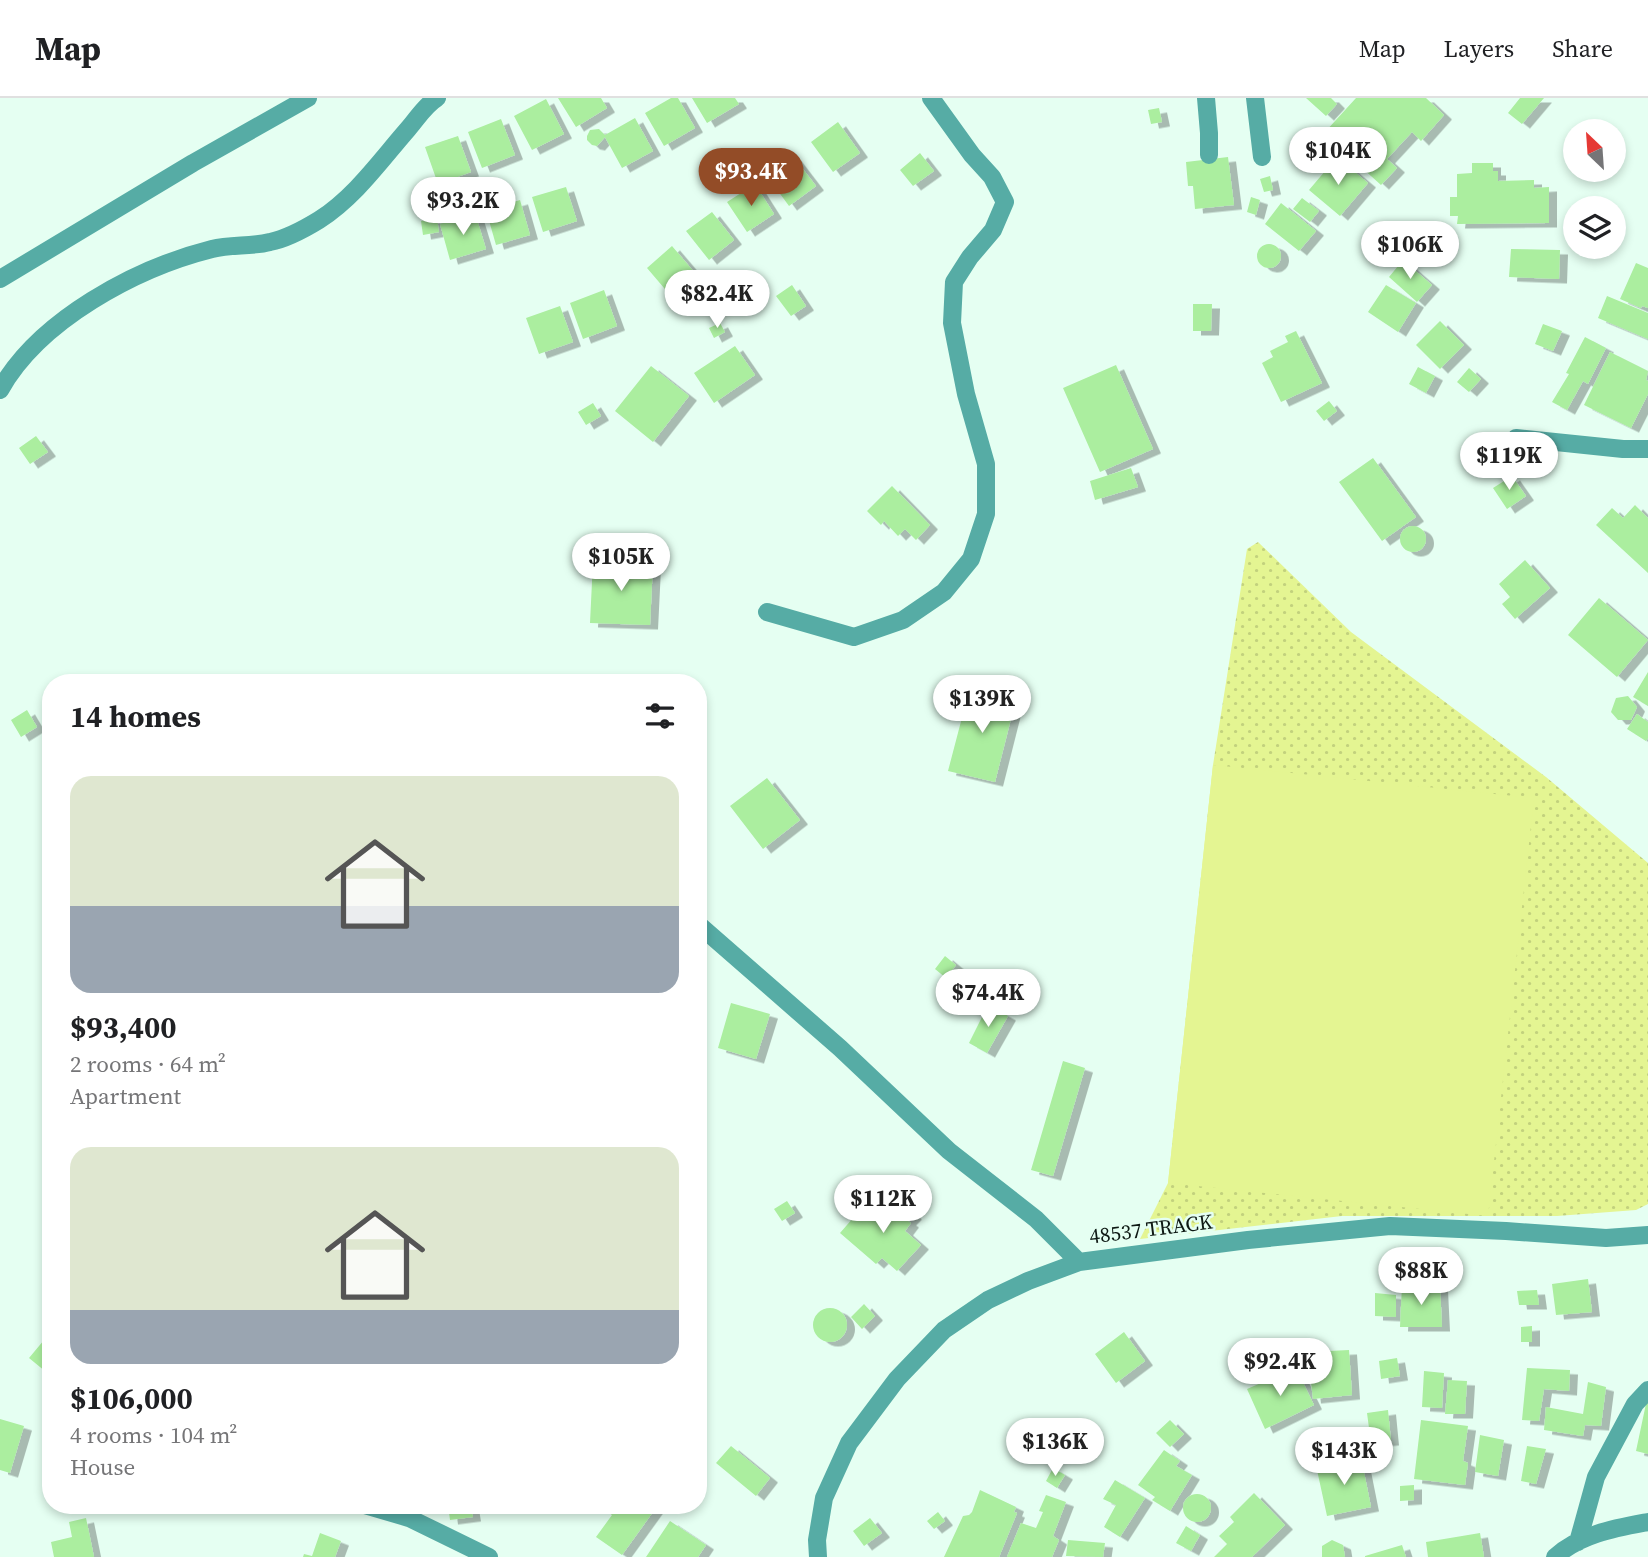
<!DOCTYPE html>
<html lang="en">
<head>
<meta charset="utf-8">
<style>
  body { margin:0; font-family:"Source Serif 4",serif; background:#f2f2f2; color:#202124; height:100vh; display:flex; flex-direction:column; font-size:26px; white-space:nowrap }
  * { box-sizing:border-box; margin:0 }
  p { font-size:23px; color:#757577 }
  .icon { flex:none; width:38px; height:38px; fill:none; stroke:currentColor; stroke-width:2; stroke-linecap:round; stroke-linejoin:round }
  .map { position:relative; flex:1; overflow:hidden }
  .panel { position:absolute; left:42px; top:576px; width:665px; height:840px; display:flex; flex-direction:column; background:#fff; border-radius:28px; box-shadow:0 4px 10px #0003 }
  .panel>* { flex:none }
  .needle { width:46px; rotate:335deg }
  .controls { position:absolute; left:1563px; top:21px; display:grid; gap:14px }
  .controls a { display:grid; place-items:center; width:63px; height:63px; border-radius:50%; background:#fff; box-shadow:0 4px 10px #0003; font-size:35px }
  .price { position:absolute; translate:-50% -60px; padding:0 16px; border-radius:24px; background:#fff; color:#222; font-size:23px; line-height:46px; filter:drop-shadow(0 2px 4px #0008) }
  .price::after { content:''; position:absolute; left:50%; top:42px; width:21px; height:16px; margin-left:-10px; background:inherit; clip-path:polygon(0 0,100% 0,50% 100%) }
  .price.current { background:#934c27; color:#fff }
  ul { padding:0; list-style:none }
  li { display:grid; align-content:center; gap:14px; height:371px; padding:0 28px }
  li span { display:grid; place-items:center; height:217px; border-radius:21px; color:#555 }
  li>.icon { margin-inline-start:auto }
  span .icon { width:126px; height:126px; fill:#fffc; stroke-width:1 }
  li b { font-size:30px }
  h2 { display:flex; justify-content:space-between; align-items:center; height:84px; padding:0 28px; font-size:30px }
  header { display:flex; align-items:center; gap:42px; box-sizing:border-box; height:98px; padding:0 35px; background:#fff; border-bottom:2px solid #e0e0e0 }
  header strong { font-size:33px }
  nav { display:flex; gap:38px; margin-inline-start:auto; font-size:24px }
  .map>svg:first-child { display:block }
  .park { fill:url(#park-dots) }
  .pitch { fill:#e4f592 }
  .building { fill:#abee9f; filter:url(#shadow) }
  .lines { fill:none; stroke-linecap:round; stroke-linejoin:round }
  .service { stroke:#56aca5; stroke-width:18 }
  .minor { stroke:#56aca5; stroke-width:18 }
  .labels { text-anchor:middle; stroke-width:5; stroke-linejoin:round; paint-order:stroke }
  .street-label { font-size:21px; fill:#0e1914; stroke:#e5fff2 }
</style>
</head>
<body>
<header>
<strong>Map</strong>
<nav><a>Map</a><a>Layers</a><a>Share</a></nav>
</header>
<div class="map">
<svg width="1648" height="1459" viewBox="0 0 1648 1459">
  <defs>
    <pattern id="park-dots" width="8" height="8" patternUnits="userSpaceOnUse" patternTransform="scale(1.75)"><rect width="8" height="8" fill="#e4f592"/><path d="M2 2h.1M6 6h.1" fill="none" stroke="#c2d17d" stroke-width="1.8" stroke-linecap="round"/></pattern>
    <filter id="shadow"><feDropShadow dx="8" dy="4.5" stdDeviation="0" flood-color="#0004"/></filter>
  </defs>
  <rect width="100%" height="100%" fill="#e5fff2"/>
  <path class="park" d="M 1258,444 L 1351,534 L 1546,679 L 1648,765 L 1648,1106 L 1636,1112 L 1557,1118 L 1342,1118 L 1140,1141 L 1168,1085 L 1213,667 L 1247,451 Z"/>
  <path class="pitch" d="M 1213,667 L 1534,700 L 1488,1118 L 1168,1085 Z"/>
  <path class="building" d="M 558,0 L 601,0 L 607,10 L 576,29 Z
    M 671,0 L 678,0 L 695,30 L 664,48 L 645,15 Z
    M 692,0 L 735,0 L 739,6 L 707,25 Z
    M 1306,0 L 1331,0 L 1337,6 L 1326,18 Z
    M 1356,0 L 1426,0 L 1444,17 L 1421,43 L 1412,34 L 1387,61 L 1397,70 L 1381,87 L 1361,69 L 1363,67 L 1325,34 Z
    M 1520,0 L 1544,0 L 1522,26 L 1508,15 Z
    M 546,1 L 564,36 L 532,52 L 514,18 Z
    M 1159,10 L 1162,24 L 1151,26 L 1148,12 Z
    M 635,20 L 653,53 L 622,70 L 605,39 L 597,48 L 592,47 L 587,42 L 587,38 L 590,32 L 599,31 L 605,37 Z
    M 501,21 L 515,57 L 482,70 L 468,34 Z
    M 838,24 L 860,55 L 833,74 L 811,44 Z
    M 458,38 L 471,74 L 438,86 L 425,49 Z
    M 920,55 L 934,73 L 913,88 L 900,72 Z
    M 793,58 L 816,88 L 789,108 L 767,78 Z
    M 1228,59 L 1234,107 L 1195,111 L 1193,88 L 1188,88 L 1186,64 Z
    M 1337,59 L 1368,85 L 1340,118 L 1309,92 Z
    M 1472,65 L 1493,65 L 1493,73 L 1498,73 L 1498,83 L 1534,82 L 1534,90 L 1549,89 L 1549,125 L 1457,126 L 1458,118 L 1450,118 L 1450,99 L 1457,99 L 1457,76 L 1472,75 Z
    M 1270,78 L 1273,92 L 1264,94 L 1260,81 Z
    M 755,86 L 774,116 L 747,134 L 727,104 Z
    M 566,89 L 577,123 L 543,134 L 532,99 Z
    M 1251,99 L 1260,102 L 1256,117 L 1247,114 Z
    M 1302,100 L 1319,113 L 1310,124 L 1293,111 Z
    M 520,102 L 530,137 L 496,147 L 486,112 Z
    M 1281,105 L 1316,133 L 1299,153 L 1265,126 Z
    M 712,114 L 734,142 L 709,162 L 686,133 Z
    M 475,115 L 486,151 L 450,162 L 440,126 Z
    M 437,120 L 439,134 L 423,137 L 421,123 Z
    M1257 158a12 12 0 1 1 24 0a12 12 0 1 1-24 0Z
    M 672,148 L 695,175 L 670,197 L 647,170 Z
    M 1511,151 L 1560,152 L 1559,181 L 1509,179 Z
    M 1403,162 L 1432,187 L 1417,204 L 1389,179 Z
    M 1636,165 L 1648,170 L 1648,210 L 1642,208 L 1641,210 L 1620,201 Z
    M 792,187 L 806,208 L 791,218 L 776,198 Z
    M 1386,187 L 1416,205 L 1398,234 L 1368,214 Z
    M 604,192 L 617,228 L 583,241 L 570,205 Z
    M 1607,198 L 1648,215 L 1648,241 L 1598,220 Z
    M 1193,206 L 1212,206 L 1211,233 L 1193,233 Z
    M 560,208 L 573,244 L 539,256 L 526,220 Z
    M 1440,223 L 1464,247 L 1440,271 L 1416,247 Z
    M 720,225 L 725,234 L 714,240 L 709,230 Z
    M 1543,226 L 1562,233 L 1553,253 L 1535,246 Z
    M 1296,233 L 1322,285 L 1281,304 L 1262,265 L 1273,259 L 1270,253 L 1288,244 L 1285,238 Z
    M 1585,239 L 1606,250 L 1588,286 L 1583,283 L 1567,312 L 1552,304 L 1569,276 L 1566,275 Z
    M 735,248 L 755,277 L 714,305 L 694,275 Z
    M 1610,254 L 1648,273 L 1646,282 L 1648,283 L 1648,296 L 1631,330 L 1584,307 Z
    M 1116,267 L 1153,351 L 1100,374 L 1063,290 Z
    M 651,268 L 689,298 L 653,344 L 615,313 Z
    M 1418,269 L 1435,278 L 1426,295 L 1409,286 Z
    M 1469,270 L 1481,281 L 1469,294 L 1457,284 Z
    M 1329,303 L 1337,313 L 1324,323 L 1316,313 Z
    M 593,305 L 601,318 L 586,327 L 578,314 Z
    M 36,338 L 48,354 L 30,366 L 19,350 Z
    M 1373,360 L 1416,419 L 1382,443 L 1339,384 Z
    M 1131,370 L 1138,389 L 1095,402 L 1090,383 Z
    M 1512,378 L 1526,398 L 1507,411 L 1493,390 Z
    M 892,388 L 930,427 L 916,442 L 905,431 L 898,438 L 884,423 L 881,427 L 867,413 Z
    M 1635,407 L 1648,420 L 1648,475 L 1596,427 L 1612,410 L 1623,420 Z
    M1400 441a13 13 0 1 1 26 0a13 13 0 1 1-26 0Z
    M 1525,462 L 1550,490 L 1515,521 L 1502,506 L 1510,499 L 1499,486 Z
    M 593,463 L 653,466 L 650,527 L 590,525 Z
    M 1599,500 L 1648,542 L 1617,579 L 1568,537 Z
    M 1648,574 L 1648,608 L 1633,599 Z
    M 970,589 L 1016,601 L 995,684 L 948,673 Z
    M 1628,598 L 1637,609 L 1631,622 L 1618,622 L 1611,614 L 1616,600 Z
    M 27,612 L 37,629 L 21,639 L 11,622 Z
    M 1637,616 L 1648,624 L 1648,640 L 1646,643 L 1627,631 Z
    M 767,680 L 800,722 L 763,751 L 730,708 Z
    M 945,858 L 956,867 L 946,880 L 935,871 Z
    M 731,905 L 770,916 L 756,961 L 718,950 Z
    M 988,907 L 1008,918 L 987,955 L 969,945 Z
    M 1063,963 L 1085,970 L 1053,1078 L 1031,1072 Z
    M 787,1103 L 795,1115 L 782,1123 L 774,1111 Z
    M 897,1103 L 914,1117 L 908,1123 L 911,1125 L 905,1133 L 921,1147 L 897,1173 L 882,1160 L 876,1166 L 840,1135 L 860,1112 L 872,1122 L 887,1105 L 892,1109 Z
    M 1588,1181 L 1592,1214 L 1556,1217 L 1552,1186 Z
    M 1402,1187 L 1440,1188 L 1442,1229 L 1400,1229 Z
    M 1537,1192 L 1539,1207 L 1519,1207 L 1517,1193 Z
    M 1375,1195 L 1396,1197 L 1396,1219 L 1375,1218 Z
    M 864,1206 L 875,1218 L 862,1231 L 851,1219 Z
    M813 1227a17 17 0 1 1 34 0a17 17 0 1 1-34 0Z
    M 1532,1228 L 1532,1244 L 1521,1244 L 1521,1229 Z
    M 1124,1234 L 1145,1263 L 1116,1285 L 1095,1256 Z
    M 44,1242 L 51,1247 L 51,1278 L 29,1260 Z
    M 1349,1252 L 1352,1297 L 1313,1301 L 1308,1259 L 1329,1253 Z
    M 1397,1260 L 1400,1278 L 1381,1281 L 1379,1263 Z
    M 1296,1270 L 1314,1307 L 1265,1331 L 1247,1291 Z
    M 1527,1270 L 1570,1272 L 1569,1293 L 1544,1291 L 1539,1323 L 1522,1322 Z
    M 1424,1273 L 1444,1275 L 1442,1310 L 1422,1309 Z
    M 1448,1282 L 1467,1283 L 1465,1316 L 1445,1316 Z
    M 1588,1284 L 1606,1289 L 1601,1328 L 1585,1327 L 1583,1338 L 1544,1332 L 1546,1309 L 1583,1316 Z
    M 1647,1301 L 1648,1301 L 1648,1356 L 1636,1353 Z
    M 1388,1312 L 1391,1343 L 1371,1345 L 1367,1315 Z
    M 0,1321 L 24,1328 L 10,1375 L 0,1372 Z
    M 1170,1322 L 1184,1336 L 1170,1349 L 1156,1335 Z
    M 1421,1322 L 1468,1328 L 1463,1363 L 1468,1365 L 1465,1387 L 1414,1381 Z
    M 1480,1337 L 1504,1342 L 1498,1378 L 1475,1374 Z
    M 731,1348 L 770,1380 L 756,1398 L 716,1365 Z
    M 1527,1348 L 1546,1351 L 1536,1386 L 1521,1383 Z
    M 1164,1352 L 1180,1363 L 1176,1368 L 1192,1377 L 1170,1413 L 1152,1402 L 1155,1399 L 1138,1387 Z
    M 1344,1359 L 1346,1367 L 1362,1364 L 1371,1409 L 1327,1418 L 1317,1372 L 1333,1368 L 1332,1361 Z
    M 1053,1370 L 1065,1377 L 1057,1390 L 1046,1383 Z
    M 1115,1382 L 1145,1400 L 1120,1439 L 1104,1429 L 1116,1407 L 1103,1401 Z
    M 1414,1387 L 1414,1402 L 1400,1403 L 1400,1388 Z
    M 980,1392 L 1016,1409 L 1014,1414 L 1017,1415 L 999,1459 L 944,1459 L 963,1418 L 969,1417 L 972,1414 Z
    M 1254,1395 L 1285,1427 L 1252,1459 L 1214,1459 L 1227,1446 L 1219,1438 L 1234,1424 L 1230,1419 Z
    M1183 1410a14 14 0 1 1 28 0a14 14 0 1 1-28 0Z
    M 1046,1397 L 1066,1404 L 1053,1438 L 1059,1442 L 1052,1459 L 1007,1459 L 1021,1425 L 1036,1430 L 1043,1414 L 1039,1413 Z
    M 448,1407 L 471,1407 L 473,1419 L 450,1422 Z
    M 598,1407 L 658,1407 L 622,1457 L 596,1439 L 612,1417 Z
    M 938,1414 L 945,1423 L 934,1431 L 927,1423 Z
    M 86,1420 L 94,1459 L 54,1459 L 51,1444 L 72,1439 L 69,1424 Z
    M 870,1420 L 882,1435 L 864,1448 L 853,1433 Z
    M 670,1423 L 706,1447 L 698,1459 L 646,1459 Z
    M 1186,1428 L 1200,1437 L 1191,1453 L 1176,1445 Z
    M 320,1435 L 341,1443 L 335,1459 L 303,1459 L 304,1456 L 312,1458 Z
    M 1480,1435 L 1484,1459 L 1428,1459 L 1426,1444 Z
    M 1068,1442 L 1105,1445 L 1103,1459 L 1066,1458 Z
    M 1332,1442 L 1343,1447 L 1345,1459 L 1322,1459 L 1322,1448 Z
    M 1402,1447 L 1406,1459 L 1365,1459 L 1365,1458 Z"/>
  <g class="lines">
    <path class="service" d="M 1206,0 L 1209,35 L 1209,57
      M 0,292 C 39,222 136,170 212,151 C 231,146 251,149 270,144 C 285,141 306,130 319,122 C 355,99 380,63 408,31 C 417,21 425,7 437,0"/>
    <path class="minor" d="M 1255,0 L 1262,59
      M 0,181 L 193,65 L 308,0
      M 1516,340 L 1623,351 L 1648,351
      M 767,514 L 854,539 L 903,522 L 944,494 L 971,461 L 986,416 L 986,366 L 966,296 L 952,225 L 954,184 L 970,159 L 993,132 L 1005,104 L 992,79 L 972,57 L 931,0
      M 698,826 L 840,950 L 949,1053 L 1036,1121 L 1079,1164
      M 365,1407 L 409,1420 L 489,1459
      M 1578,1444 L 1596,1379 L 1635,1306 L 1648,1292
      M 818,1459 L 817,1442 L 824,1400 L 849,1345 L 897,1281 L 944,1232 L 988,1202 L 1028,1183 L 1079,1164 L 1248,1142 L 1390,1128 L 1506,1133 L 1606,1140 L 1648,1137
      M 1555,1459 C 1580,1436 1616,1430 1648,1424"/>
  </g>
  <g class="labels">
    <g class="street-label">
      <text transform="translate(1151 1131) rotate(-7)" y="7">48537 TRACK</text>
    </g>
  </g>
</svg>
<div class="controls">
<a><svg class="needle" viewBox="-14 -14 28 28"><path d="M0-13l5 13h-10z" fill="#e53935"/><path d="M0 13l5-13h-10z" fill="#757577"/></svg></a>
<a><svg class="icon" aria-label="layers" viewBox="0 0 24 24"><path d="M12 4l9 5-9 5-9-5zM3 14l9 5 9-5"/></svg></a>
</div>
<b class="price" style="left:1338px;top:89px">$104K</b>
<b class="price current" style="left:751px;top:110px">$93.4K</b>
<b class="price" style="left:463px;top:139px">$93.2K</b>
<b class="price" style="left:1410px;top:183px">$106K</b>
<b class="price" style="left:717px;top:232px">$82.4K</b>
<b class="price" style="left:1509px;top:394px">$119K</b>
<b class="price" style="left:621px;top:495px">$105K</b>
<b class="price" style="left:982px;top:637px">$139K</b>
<b class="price" style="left:988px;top:931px">$74.4K</b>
<b class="price" style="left:883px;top:1137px">$112K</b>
<b class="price" style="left:1421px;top:1209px">$88K</b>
<b class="price" style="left:1280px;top:1300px">$92.4K</b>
<b class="price" style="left:1055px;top:1380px">$136K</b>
<b class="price" style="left:1344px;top:1389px">$143K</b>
<section class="panel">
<h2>14 homes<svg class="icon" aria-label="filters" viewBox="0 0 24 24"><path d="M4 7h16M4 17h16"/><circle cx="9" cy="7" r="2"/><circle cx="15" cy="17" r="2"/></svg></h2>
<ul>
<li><span style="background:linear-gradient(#dfe7d0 60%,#9aa5b1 0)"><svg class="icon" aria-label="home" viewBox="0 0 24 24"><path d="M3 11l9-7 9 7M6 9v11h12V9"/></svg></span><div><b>$93,400</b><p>2 rooms · 64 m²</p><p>Apartment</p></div></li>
<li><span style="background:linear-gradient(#dfe7d0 75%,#9aa5b1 0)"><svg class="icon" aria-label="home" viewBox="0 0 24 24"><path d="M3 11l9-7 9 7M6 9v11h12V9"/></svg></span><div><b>$106,000</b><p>4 rooms · 104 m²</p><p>House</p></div></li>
</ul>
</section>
</div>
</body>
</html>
